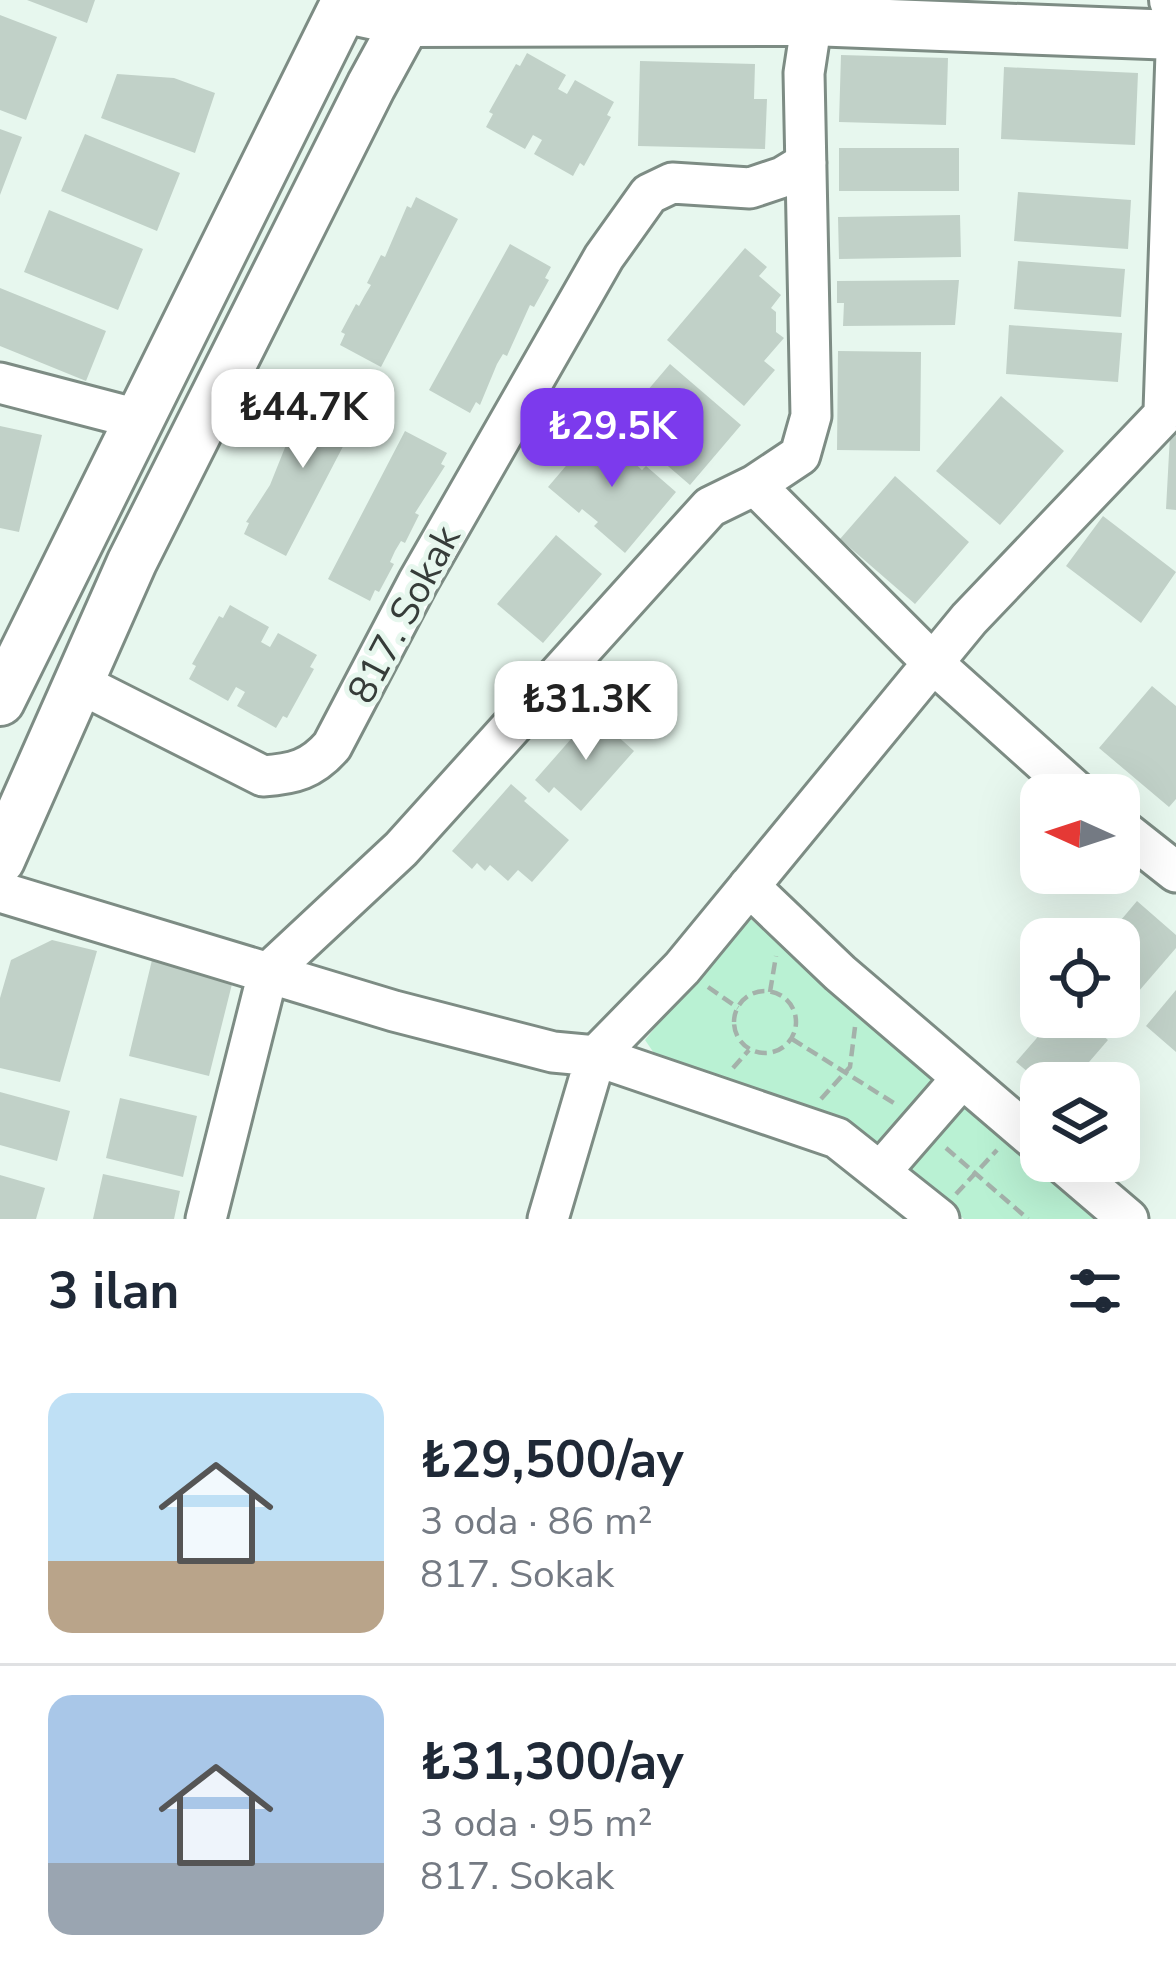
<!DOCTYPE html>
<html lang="tr">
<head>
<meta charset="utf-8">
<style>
  body { margin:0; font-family:"Nunito Sans",sans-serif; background:#f2f2f3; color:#1f2937; height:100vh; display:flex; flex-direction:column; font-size:45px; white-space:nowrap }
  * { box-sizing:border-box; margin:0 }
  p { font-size:39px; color:#747a83 }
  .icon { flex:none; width:66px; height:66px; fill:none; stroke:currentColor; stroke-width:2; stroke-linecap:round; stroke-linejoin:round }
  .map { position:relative; height:1219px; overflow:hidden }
  .drawer { display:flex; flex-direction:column; background:#fff; flex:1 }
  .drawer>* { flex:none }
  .needle { width:78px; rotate:273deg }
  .buttons { position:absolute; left:1020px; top:774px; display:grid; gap:24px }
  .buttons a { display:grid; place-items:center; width:120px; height:120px; border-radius:24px; background:#fff; box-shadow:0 12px 48px #0002; font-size:60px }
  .price { position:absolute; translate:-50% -102px; padding:0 27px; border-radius:24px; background:#fff; color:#222; font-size:39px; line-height:78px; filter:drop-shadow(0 3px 6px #0008) }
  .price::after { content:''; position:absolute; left:50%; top:72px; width:36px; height:27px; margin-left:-18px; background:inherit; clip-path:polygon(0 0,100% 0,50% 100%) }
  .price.current { background:#7c3aed; color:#fff }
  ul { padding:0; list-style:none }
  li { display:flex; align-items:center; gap:36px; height:300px; padding:0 48px }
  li+li { border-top:3px solid #e0e1e3 }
  li span { display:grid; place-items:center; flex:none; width:336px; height:240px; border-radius:24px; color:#555 }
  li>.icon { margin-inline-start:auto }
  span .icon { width:144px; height:144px; fill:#fffc; stroke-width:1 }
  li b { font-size:51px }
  h2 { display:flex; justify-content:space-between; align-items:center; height:144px; padding:0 48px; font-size:51px }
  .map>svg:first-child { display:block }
  .green { fill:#b9f1d3 }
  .building { fill:#c1d1c8 }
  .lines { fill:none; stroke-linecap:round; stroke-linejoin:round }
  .minor-casing { stroke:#7d8c84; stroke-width:45 }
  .major-casing { stroke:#7d8c84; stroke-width:54 }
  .path { stroke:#a4b1aa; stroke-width:4.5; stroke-dasharray:12 6; stroke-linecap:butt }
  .minor { stroke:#fff; stroke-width:39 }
  .major { stroke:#fff; stroke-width:48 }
  .labels { text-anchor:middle; stroke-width:10; stroke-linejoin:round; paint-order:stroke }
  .street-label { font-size:39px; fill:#363c39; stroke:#e7f7ee }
</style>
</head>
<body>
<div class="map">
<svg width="1176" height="1219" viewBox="0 0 1176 1219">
  <rect width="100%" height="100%" fill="#e7f7ee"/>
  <path class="green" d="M 746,915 L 1094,1219 L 964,1219 L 864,1133 L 656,1056 L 645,1040 Z"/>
  <path class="building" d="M 27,0 L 95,0 L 87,23 Z
    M 0,15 L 57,37 L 26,120 L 0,110 Z
    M 527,53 L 566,75 L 558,89 L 567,94 L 575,80 L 614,102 L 607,115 L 611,117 L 584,166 L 580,163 L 573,176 L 534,154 L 542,140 L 533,135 L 525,149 L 486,127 L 493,114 L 489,112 L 516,64 L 520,66 Z
    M 841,55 L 948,58 L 946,125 L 839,122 Z
    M 640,61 L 755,64 L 754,99 L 767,99 L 765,149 L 638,146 Z
    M 1004,67 L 1138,73 L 1135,145 L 1001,139 Z
    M 117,74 L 174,78 L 215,93 L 195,153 L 101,118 Z
    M 0,129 L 22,137 L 0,195 Z
    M 85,134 L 180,173 L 157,231 L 61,191 Z
    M 839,148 L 959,148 L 959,191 L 839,191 Z
    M 1018,192 L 1131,200 L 1128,249 L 1014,241 Z
    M 416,197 L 458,219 L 381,367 L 340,345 L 345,334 L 341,332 L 356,304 L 359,306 L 365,295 L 371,285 L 367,283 L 381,255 L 385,257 L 407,206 L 411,208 Z
    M 49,210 L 143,249 L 118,310 L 24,272 Z
    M 960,215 L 961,257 L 839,259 L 838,217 Z
    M 510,244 L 551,267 L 545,278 L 549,280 L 534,307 L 530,305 L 507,356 L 503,354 L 497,364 L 480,405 L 476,402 L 470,413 L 429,390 Z
    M 745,248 L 767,267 L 759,276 L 781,295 L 771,308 L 776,312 L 776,332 L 784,338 L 764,361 L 775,370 L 744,406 L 667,340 Z
    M 1018,261 L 1125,269 L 1121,317 L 1014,309 Z
    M 959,280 L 955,325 L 843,326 L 844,303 L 837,303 L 837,281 Z
    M 0,288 L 106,331 L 86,381 L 0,346 Z
    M 1009,325 L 1122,333 L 1118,382 L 1006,374 Z
    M 838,351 L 921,352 L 920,451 L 837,450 Z
    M 670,364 L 741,425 L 690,485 L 619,424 Z
    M 321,387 L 363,408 L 286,556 L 244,534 L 249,523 L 246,522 L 270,485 L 286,445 L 289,447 L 295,436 L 311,395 L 315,397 Z
    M 1001,396 L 1064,451 L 1000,525 L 936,471 Z
    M 0,426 L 42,435 L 19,532 L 0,528 Z
    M 599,427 L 630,453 L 627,456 L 642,470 L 646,466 L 676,492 L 625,553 L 594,526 L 598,522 L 582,509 L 579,513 L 548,487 Z
    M 1176,430 L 1176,510 L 1166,509 L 1170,435 Z
    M 405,431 L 447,453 L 441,464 L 445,466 L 415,513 L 419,515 L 405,543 L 401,541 L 395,551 L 390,562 L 394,564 L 379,592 L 375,590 L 370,601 L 328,579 Z
    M 895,476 L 969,542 L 915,604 L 840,539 Z
    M 1103,516 L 1176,572 L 1141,623 L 1066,566 Z
    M 556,535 L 602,574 L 543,643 L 497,604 Z
    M 230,605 L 269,627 L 261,642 L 270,647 L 278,633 L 317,655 L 310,667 L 314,669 L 287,718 L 283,716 L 276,728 L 237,706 L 245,692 L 236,687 L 228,701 L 189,679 L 196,666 L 192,664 L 219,616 L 223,618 Z
    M 1152,686 L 1176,706 L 1176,799 L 1169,807 L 1099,748 Z
    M 593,714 L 634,751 L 581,811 L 554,787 L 549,793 L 535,780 Z
    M 511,784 L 527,798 L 524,801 L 569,840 L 532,882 L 518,870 L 508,881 L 490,865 L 485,871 L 477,863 L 472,869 L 452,851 Z
    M 1137,901 L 1176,935 L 1176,948 L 1126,1006 L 1119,1000 L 1119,939 L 1105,939 Z
    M 52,940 L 97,951 L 60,1082 L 0,1068 L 0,998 L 11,960 Z
    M 152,960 L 233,980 L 209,1076 L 129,1056 Z
    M 1176,990 L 1176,1052 L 1146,1026 Z
    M 1055,1017 L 1081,1017 L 1108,1040 L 1071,1083 L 1041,1083 L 1016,1062 Z
    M 0,1092 L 70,1111 L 57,1161 L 0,1145 Z
    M 120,1098 L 197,1116 L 183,1177 L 106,1158 Z
    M 103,1174 L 180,1191 L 174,1219 L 93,1219 Z
    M 0,1175 L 45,1188 L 36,1219 L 0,1219 Z"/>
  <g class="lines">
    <g class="minor-casing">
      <path id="minor" d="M 0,383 L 138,419
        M 1164,411 L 1176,53
        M 755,485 L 933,663 L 1080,795
        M 79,683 L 263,776 C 294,774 312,769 332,746 L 418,582 L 604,257 L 649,194 L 672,183 L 750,188 L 783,177 L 806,163
        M 1119,827 L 1176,872
        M 749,886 L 840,973 L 1041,1145
        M 0,892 L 394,1011 L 553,1052 L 596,1056 L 682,968 L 969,619 L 1176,402
        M 1060,1161 L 1128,1219
        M 881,1171 L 962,1078
        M 206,1219 L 268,973 L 401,849 L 710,507 L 755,485 L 800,455 L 811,416 L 804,73 L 815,0
        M 548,1219 L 596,1056 L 837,1138 L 939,1219"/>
    </g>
    <g class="major-casing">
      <path id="major" d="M 1174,0 L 1176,0
        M 343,8 L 408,22 L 811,21 L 1176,35
        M 0,701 L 347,0
        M 0,860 L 132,562 L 371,86 L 418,0"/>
    </g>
    <path class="path" d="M 708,987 L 738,1008
      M734 1022a31 31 0 1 1 62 0a31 31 0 1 1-62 0Z
      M 770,992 L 776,956
      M 792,1039 L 897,1105
      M 733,1068 L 749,1050
      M 821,1099 L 850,1067 L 855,1027
      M 946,1148 L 1028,1219
      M 956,1194 L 997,1150"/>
    <use href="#minor" class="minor"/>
    <use href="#major" class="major"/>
  </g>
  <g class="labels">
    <g class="street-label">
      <text transform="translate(403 614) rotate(-62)" y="14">817. Sokak</text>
    </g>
  </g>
</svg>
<div class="buttons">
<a><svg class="needle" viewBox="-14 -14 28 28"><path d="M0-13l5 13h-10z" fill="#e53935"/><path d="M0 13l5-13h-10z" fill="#747a83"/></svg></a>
<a><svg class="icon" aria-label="locate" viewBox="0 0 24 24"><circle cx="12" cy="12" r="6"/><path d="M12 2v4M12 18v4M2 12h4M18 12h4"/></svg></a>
<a><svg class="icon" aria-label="layers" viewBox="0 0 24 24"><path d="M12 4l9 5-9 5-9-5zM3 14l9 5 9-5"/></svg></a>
</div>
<b class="price" style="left:303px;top:471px">₺44.7K</b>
<b class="price current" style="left:612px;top:490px">₺29.5K</b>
<b class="price" style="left:586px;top:763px">₺31.3K</b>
</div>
<section class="drawer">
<h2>3 ilan<svg class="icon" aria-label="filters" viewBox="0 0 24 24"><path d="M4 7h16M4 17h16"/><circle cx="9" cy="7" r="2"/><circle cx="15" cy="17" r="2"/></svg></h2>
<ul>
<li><span style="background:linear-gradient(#bfe0f5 70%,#b9a48a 0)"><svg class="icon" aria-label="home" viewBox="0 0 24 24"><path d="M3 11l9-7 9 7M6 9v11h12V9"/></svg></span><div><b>₺29,500/ay</b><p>3 oda · 86 m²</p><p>817. Sokak</p></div></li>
<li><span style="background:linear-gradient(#a9c7e8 70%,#9aa5b1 0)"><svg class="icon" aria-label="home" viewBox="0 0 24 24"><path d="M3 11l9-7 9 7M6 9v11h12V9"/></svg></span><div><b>₺31,300/ay</b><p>3 oda · 95 m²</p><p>817. Sokak</p></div></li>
</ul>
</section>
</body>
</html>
